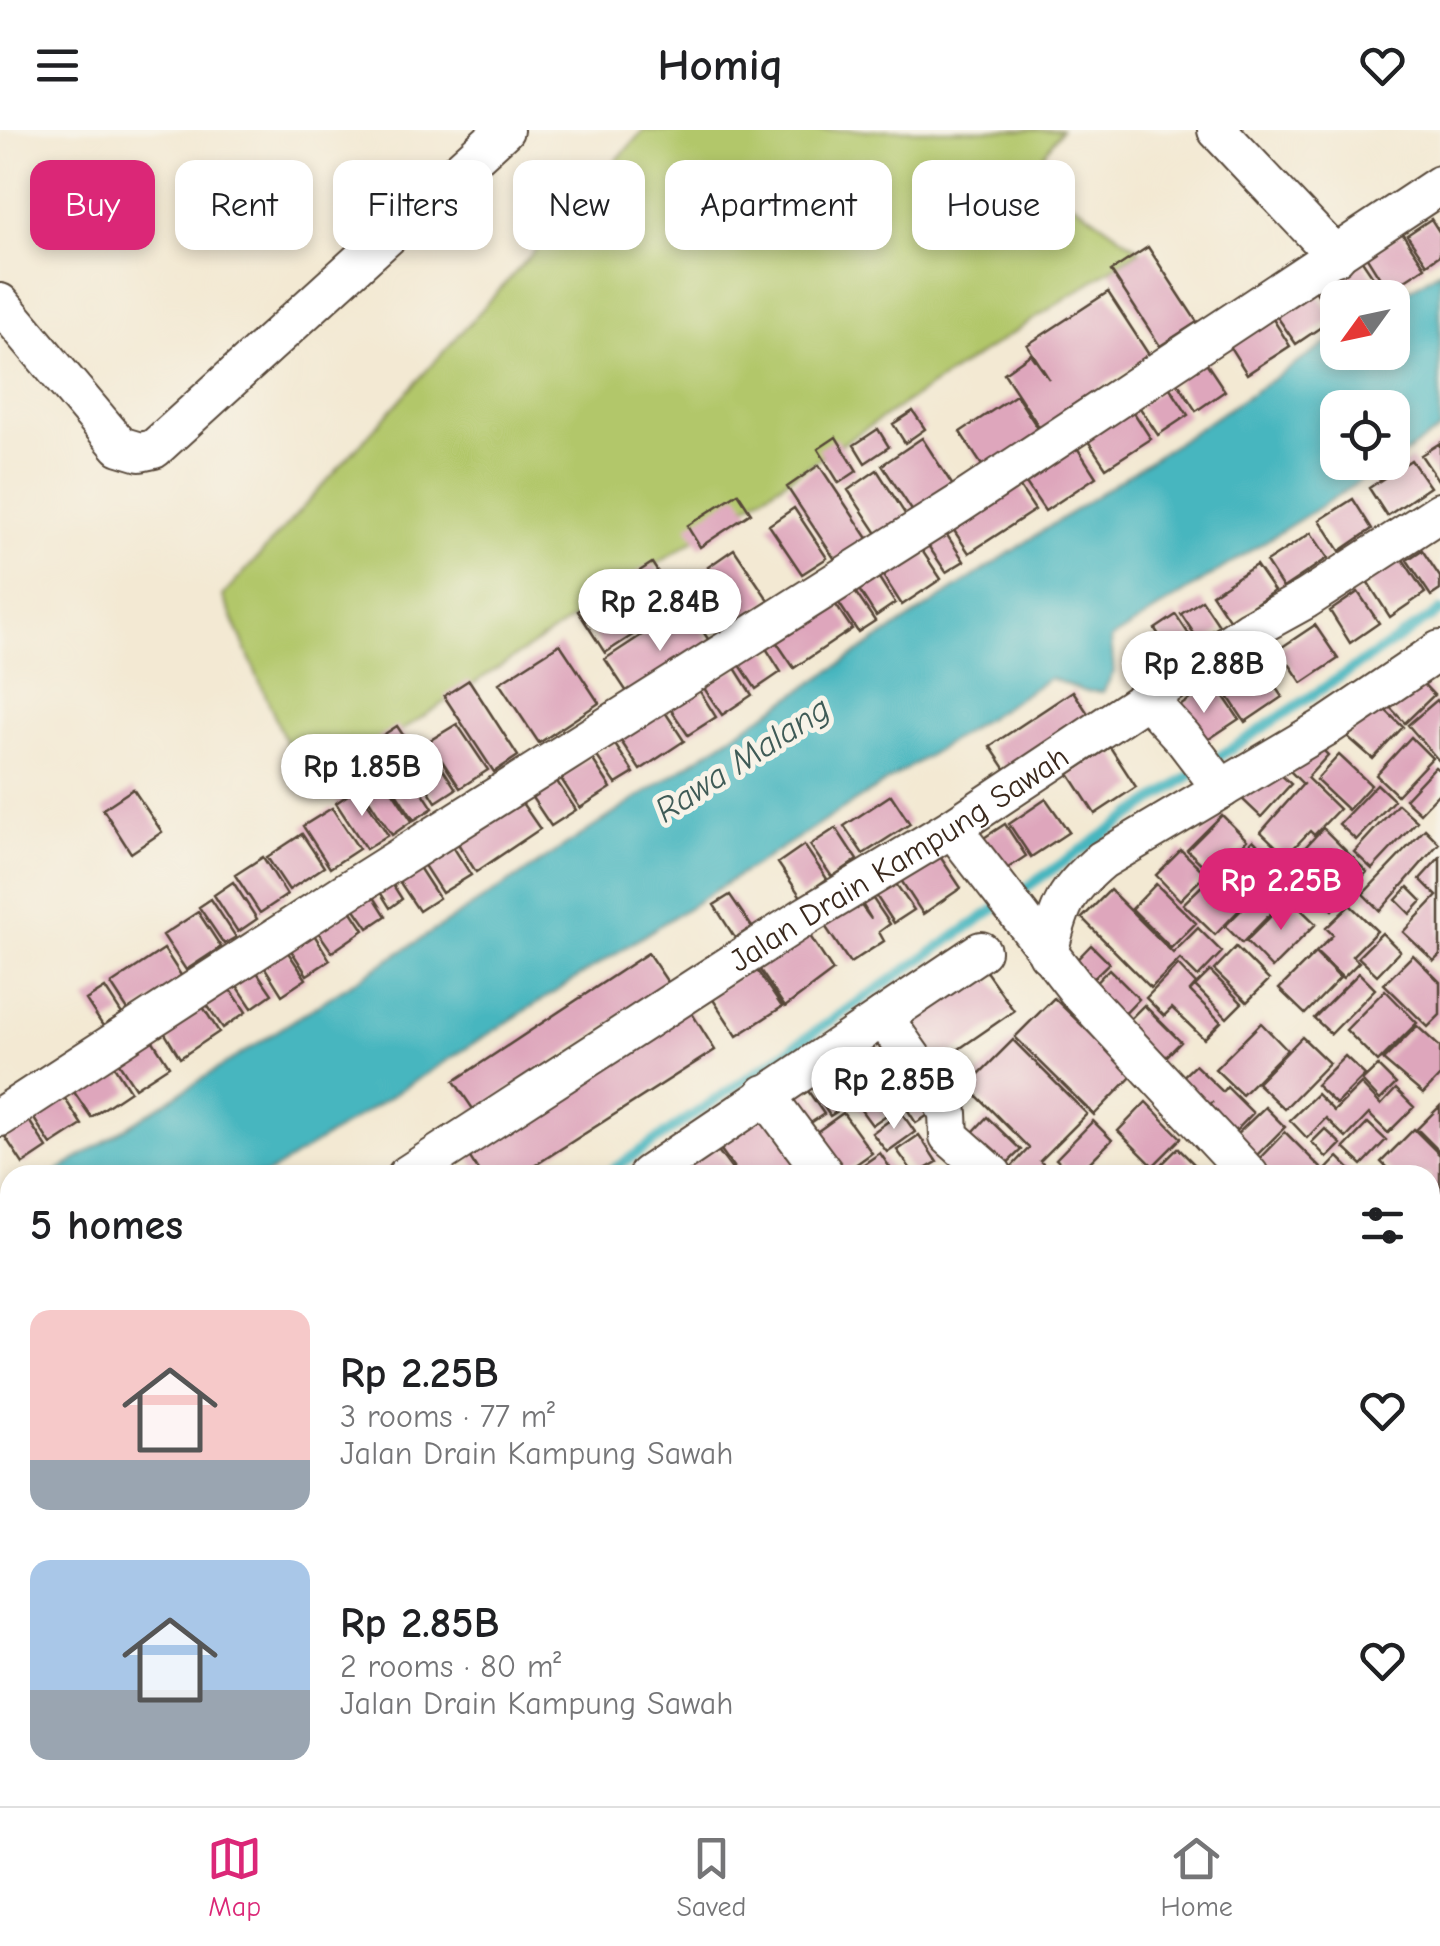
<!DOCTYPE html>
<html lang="en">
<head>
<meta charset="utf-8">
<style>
  body { margin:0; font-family:"Comic Neue",sans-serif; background:#f6f6f6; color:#202124; height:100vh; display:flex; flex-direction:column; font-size:38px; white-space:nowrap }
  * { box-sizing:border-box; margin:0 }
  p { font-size:32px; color:#757577 }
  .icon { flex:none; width:55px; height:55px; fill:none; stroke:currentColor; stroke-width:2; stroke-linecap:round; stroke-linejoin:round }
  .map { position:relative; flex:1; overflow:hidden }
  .side { position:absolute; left:0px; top:1035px; width:1440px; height:642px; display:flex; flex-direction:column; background:#fff; border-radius:30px 30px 0 0; box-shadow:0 5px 15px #0003 }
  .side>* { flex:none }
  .banner { position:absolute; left:30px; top:30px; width:1380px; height:90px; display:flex; gap:20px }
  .needle { width:65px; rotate:237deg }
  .buttons { position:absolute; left:1320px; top:150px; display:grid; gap:20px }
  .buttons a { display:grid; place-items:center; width:90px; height:90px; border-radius:20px; background:#fff; box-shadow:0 5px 15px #0003; font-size:50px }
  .price { position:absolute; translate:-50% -85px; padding:0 22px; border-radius:35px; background:#fff; color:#222; font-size:32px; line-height:65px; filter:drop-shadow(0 2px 5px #0008) }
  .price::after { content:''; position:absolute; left:50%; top:60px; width:30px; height:22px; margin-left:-15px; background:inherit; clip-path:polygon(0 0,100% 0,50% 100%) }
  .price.active { background:#db2777; color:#fff }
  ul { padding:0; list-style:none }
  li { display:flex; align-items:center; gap:30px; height:250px; padding:0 30px }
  li span { display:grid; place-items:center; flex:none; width:280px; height:200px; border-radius:20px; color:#555 }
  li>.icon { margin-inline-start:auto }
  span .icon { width:120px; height:120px; fill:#fffc; stroke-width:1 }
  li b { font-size:42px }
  h2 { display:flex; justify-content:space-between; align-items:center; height:120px; padding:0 30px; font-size:42px }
  .chip { padding:0 35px; border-radius:20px; background:#fff; box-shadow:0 5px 15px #0003; font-size:35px; line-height:90px }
  .chip.active { background:#db2777; color:#fff }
  header { display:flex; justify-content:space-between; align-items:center; height:130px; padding:0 30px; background:#fff; font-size:45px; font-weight:600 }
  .tab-bar { display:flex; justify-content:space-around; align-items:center; height:140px; border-top:2px solid #e0e0e0; background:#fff; font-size:28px; color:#757577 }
  .tab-bar a { display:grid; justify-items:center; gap:5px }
  .tab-bar .active { color:#db2777 }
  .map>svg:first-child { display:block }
  .green { fill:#b2c76b; stroke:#767844; stroke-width:2.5 }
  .water { fill:#47b6bf; stroke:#41706e; stroke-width:2.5 }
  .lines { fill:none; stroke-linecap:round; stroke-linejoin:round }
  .stream { stroke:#47b6bf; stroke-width:10 }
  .building { fill:#dea6bc }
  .minor-casing { stroke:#574739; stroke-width:42 }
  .minor { stroke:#fff; stroke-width:38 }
  .labels { text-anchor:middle; stroke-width:10; stroke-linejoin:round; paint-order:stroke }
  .street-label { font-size:32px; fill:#3b2a1e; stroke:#f7f3e8 }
  .water-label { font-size:35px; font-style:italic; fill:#3f5b56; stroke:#f7f3e8 }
</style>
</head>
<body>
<header><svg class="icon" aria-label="menu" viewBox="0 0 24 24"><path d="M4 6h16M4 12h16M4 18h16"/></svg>Homiq<svg class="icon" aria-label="heart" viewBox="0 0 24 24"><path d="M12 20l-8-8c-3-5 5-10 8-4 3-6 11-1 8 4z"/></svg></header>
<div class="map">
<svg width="1440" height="1676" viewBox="0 0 1440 1676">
  <rect width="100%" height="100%" fill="#f7f3e8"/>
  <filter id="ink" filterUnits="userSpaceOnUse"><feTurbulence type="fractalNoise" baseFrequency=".01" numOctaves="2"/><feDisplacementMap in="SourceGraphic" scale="20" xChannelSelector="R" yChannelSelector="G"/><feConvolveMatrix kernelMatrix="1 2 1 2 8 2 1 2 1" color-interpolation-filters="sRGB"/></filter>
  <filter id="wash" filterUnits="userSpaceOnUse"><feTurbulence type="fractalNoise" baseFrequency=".0048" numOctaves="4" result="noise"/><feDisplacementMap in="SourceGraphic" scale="40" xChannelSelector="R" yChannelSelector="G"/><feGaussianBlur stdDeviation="2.25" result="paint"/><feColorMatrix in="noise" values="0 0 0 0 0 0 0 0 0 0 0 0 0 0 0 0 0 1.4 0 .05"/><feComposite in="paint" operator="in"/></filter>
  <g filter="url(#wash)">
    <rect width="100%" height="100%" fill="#f3e9d3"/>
    <path class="green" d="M 644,0 L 1061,0 L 1031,43 L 1140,120 L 307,662 L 223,466 Z
      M 10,1452 L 10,1668 L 74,1668 L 67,1676 L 0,1676 L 0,1459 Z"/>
    <path class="water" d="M 1440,140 L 1440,300 L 1393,331 L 1392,278 L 1338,278 L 1338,332 L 1389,333 L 1111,509 L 1114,542 L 1103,562 L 1083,561 L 1050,548 L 266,1045 L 52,1045 L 521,745 L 1337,207 L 1338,222 L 1392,222 L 1393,171 Z
      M 10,1072 L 10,1207 L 0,1213 L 0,1078 Z"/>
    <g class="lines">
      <path class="stream" d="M 1211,632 L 1440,481
        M 605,1045 L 1197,641
        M 0,1459 L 10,1452"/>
    </g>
    <g id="blocks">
      <path class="building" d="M 1431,89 L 1440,103 L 1440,125 L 1427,134 L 1407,105 Z
        M 1402,103 L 1425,137 L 1388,161 L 1366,126 Z
        M 1148,117 L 1197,192 L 1160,216 L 1111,141 Z
        M 1361,129 L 1382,160 L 1370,168 L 1338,168 L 1338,185 L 1319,157 Z
        M 1315,160 L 1333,189 L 1296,214 L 1276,185 Z
        M 1108,162 L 1149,225 L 1067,279 L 1071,285 L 1043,303 L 1004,243 L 1031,224 L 1049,249 L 1027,215 Z
        M 1273,189 L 1290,216 L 1247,244 L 1230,217 Z
        M 1205,231 L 1225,261 L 1196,281 L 1176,250 Z
        M 1168,255 L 1188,285 L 1158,305 L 1138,275 Z
        M 1016,265 L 1043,306 L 987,343 L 960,302 Z
        M 1127,272 L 1151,309 L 1106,338 L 1082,302 Z
        M 913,281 L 925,299 L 905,313 L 893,294 Z
        M 878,299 L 889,317 L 865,333 L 854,315 Z
        M 836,307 L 857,341 L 839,353 L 818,319 Z
        M 922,308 L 955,359 L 915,385 L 882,335 Z
        M 1074,313 L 1096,347 L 1045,381 L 1022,347 Z
        M 1440,313 L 1440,353 L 1421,325 Z
        M 1411,330 L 1430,357 L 1387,386 L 1369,358 Z
        M 819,335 L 869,410 L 836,431 L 787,357 Z
        M 877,340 L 909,390 L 880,408 L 848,360 Z
        M 1015,350 L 1035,380 L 969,423 L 949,393 Z
        M 738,363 L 751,383 L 700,417 L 687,396 Z
        M 1353,369 L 1372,399 L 1340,421 L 1320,390 Z
        M 794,378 L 827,428 L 802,444 L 769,395 Z
        M 943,399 L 964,431 L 946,442 L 925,411 Z
        M 1311,403 L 1328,428 L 1283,458 L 1266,432 Z
        M 919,416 L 941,449 L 902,475 L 880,441 Z
        M 734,419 L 769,471 L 741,489 L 708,437 Z
        M 1422,420 L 1440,447 L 1440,460 L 1431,466 L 1407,430 Z
        M 1402,428 L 1425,463 L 1390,487 L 1367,451 Z
        M 652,433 L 679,475 L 605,523 L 578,481 Z
        M 1256,435 L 1274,461 L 1230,491 L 1212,464 Z
        M 872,437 L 895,473 L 876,486 L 852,449 Z
        M 849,453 L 875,491 L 858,502 L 833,464 Z
        M 1358,462 L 1379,493 L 1350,513 L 1330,481 Z
        M 832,469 L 852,499 L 794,538 L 773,507 Z
        M 1202,470 L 1222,500 L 1201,514 L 1181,484 Z
        M 686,476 L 714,518 L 633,571 L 605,529 Z
        M 1176,485 L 1198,518 L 1177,532 L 1155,499 Z
        M 1315,495 L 1338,529 L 1302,553 L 1279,519 Z
        M 560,514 L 599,573 L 539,613 L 499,553 Z
        M 764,515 L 781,542 L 756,559 L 738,532 Z
        M 1254,525 L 1282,567 L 1245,592 L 1217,550 Z
        M 735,538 L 752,565 L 722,585 L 704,558 Z
        M 1412,542 L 1434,565 L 1405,593 L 1383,570 Z
        M 469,550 L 518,626 L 494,642 L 444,566 Z
        M 1214,552 L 1239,589 L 1194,619 L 1170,583 Z
        M 696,555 L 716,587 L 688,605 L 667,574 Z
        M 1073,561 L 1091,588 L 1008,643 L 990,616 Z
        M 1437,570 L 1440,574 L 1440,632 L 1408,595 Z
        M 1379,574 L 1403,597 L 1373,629 L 1348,607 Z
        M 663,579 L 684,611 L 640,640 L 619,608 Z
        M 457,594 L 488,640 L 460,658 L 429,611 Z
        M 397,596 L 411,617 L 385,634 L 371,613 Z
        M 1411,607 L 1432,628 L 1397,665 L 1376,645 Z
        M 1313,610 L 1328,625 L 1307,648 L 1339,679 L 1314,705 L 1310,701 L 1286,726 L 1261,702 L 1303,654 L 1287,638 Z
        M 426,613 L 456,659 L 436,672 L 407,626 Z
        M 614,613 L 634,643 L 616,654 L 596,625 Z
        M 1110,617 L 1136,657 L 1095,684 L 1069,644 Z
        M 1339,625 L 1371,655 L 1348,680 L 1316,650 Z
        M 591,627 L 611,658 L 580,678 L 560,647 Z
        M 402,631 L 433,678 L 414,690 L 383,643 Z
        M 374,633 L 412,691 L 392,705 L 354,647 Z
        M 1270,635 L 1291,654 L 1261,687 L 1240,667 Z
        M 1435,637 L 1440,641 L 1440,662 L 1420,683 L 1405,669 Z
        M 554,647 L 576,680 L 551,696 L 529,663 Z
        M 1377,654 L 1394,670 L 1356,710 L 1339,694 Z
        M 358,658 L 388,705 L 366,719 L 336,673 Z
        M 133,659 L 162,702 L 131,723 L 103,679 Z
        M 891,665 L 910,694 L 863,724 L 844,696 Z
        M 1046,669 L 1069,702 L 1031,727 L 1009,694 Z
        M 520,670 L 540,699 L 476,742 L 457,712 Z
        M 1398,674 L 1417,691 L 1372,739 L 1354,722 Z
        M 332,678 L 359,719 L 330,738 L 303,696 Z
        M 1222,685 L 1247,710 L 1213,745 L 1187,720 Z
        M 1005,694 L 1026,726 L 993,748 L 970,717 Z
        M 836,698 L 857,730 L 832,747 L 810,715 Z
        M 1323,698 L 1367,742 L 1332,780 L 1287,737 Z
        M 1425,699 L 1439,713 L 1380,781 L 1363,764 Z
        M 302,704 L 324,737 L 289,760 L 267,727 Z
        M 445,704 L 471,745 L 442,763 L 416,723 Z
        M 1253,710 L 1281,738 L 1246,773 L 1218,745 Z
        M 804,715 L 827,749 L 801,767 L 778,733 Z
        M 933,716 L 961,758 L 923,784 L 895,741 Z
        M 1181,720 L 1206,744 L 1180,770 L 1156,745 Z
        M 411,725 L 439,768 L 419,781 L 391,739 Z
        M 263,727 L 287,765 L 260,783 L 235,745 Z
        M 1440,727 L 1440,825 L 1434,831 L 1403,802 L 1437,766 L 1420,749 Z
        M 384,741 L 402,769 L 390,778 L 372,749 Z
        M 1212,746 L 1243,776 L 1215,805 L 1183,774 Z
        M 894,751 L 914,780 L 894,793 L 875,764 Z
        M 1270,751 L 1287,767 L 1242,813 L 1225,796 Z
        M 233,752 L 257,789 L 238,802 L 214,765 Z
        M 1156,754 L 1196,793 L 1171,818 L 1132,779 Z
        M 367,756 L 386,786 L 368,798 L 348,769 Z
        M 1408,757 L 1422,771 L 1410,784 L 1396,770 Z
        M 1110,760 L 1173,823 L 1198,798 L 1222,822 L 1198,847 L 1180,829 L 1151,858 L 1082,788 Z
        M 869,763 L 890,794 L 879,802 L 884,811 L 850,833 L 823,793 L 857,770 L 871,789 L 859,769 Z
        M 730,765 L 752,797 L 735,808 L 714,775 Z
        M 1289,768 L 1316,794 L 1272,838 L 1246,811 Z
        M 211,769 L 236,807 L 224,814 L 199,777 Z
        M 345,771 L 364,800 L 332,822 L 312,793 Z
        M 1350,775 L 1377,801 L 1352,826 L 1359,832 L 1343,848 L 1316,822 L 1333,805 L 1326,798 Z
        M 198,782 L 221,817 L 186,840 L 163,805 Z
        M 308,795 L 330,830 L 307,845 L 285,811 Z
        M 806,800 L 833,841 L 785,877 L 756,834 Z
        M 1382,803 L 1400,821 L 1377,845 L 1358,827 Z
        M 283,815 L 306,849 L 282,865 L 260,830 Z
        M 1091,815 L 1109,833 L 1082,859 L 1065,842 Z
        M 1236,817 L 1269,850 L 1247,872 L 1214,840 Z
        M 164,819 L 184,850 L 131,885 L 111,854 Z
        M 648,823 L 669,854 L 475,982 L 454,951 Z
        M 1315,823 L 1340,848 L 1305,884 L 1279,859 Z
        M 1413,825 L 1440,852 L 1440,885 L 1428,897 L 1384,854 Z
        M 978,830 L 1014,881 L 930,939 L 895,888 Z
        M 252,835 L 272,864 L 252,878 L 232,848 Z
        M 1178,835 L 1196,854 L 1190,861 L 1221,892 L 1204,909 L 1172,878 L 1164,886 L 1146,868 Z
        M 754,836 L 782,877 L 737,906 L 710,865 Z
        M 1109,839 L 1139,869 L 1116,893 L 1086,863 Z
        M 1210,841 L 1242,873 L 1227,888 L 1195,856 Z
        M 1359,843 L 1375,859 L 1331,904 L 1314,888 Z
        M 229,857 L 246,882 L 223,898 L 205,872 Z
        M 105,858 L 122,884 L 103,896 L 86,870 Z
        M 1385,860 L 1417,893 L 1378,932 L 1346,900 Z
        M 1054,868 L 1133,945 L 1094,985 L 1015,907 Z
        M 683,869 L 715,920 L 520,1045 L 481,1045 L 460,1012 Z
        M 1144,875 L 1181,912 L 1156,937 L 1119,900 Z
        M 203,877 L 219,902 L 180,928 L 164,902 Z
        M 1261,893 L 1287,920 L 1242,965 L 1215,939 Z
        M 1417,896 L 1440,917 L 1440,946 L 1423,964 L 1383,930 Z
        M 149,905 L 169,936 L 135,958 L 115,927 Z
        M 1302,907 L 1329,933 L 1284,979 L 1257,953 Z
        M 894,910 L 939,978 L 916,993 L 872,925 Z
        M 1013,910 L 1087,984 L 1040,1031 L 1049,1040 L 1044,1045 L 1004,1045 L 1029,1018 L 967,956 Z
        M 1345,926 L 1365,945 L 1336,974 L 1316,955 Z
        M 110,930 L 130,961 L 91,987 L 70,956 Z
        M 869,930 L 885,954 L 861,969 L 846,945 Z
        M 1195,935 L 1223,962 L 1227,957 L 1253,983 L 1226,1011 L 1199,985 L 1213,972 L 1203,980 L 1176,953 Z
        M 1378,936 L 1396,954 L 1380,970 L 1362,951 Z
        M 842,950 L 855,970 L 830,986 L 817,966 Z
        M 1361,954 L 1381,975 L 1396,959 L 1414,977 L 1388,1003 L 1369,984 L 1346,1008 L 1326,988 L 1307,1008 L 1290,990 L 1317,964 L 1334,981 Z
        M 806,958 L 824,984 L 800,1000 L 782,974 Z
        M 885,958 L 898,977 L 872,995 L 858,976 Z
        M 60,961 L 82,995 L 51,1015 L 29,981 Z
        M 759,972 L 811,1045 L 739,1045 L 711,1006 Z
        M 1146,972 L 1181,1008 L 1153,1036 L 1118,1001 Z
        M 1440,976 L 1440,1022 L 1417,999 Z
        M 1265,977 L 1285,997 L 1253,1029 L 1233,1008 Z
        M 901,982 L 915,1002 L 887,1022 L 872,1003 Z
        M 24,983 L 47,1018 L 23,1034 L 0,999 Z
        M 843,983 L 872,1023 L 841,1045 L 807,1009 Z
        M 987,987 L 1021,1020 L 997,1043 L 964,1012 Z
        M 1093,991 L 1112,1010 L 1077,1045 L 1072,1045 L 1056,1029 Z
        M 1368,993 L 1386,1010 L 1362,1035 L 1344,1018 Z
        M 1325,999 L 1341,1014 L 1327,1028 L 1312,1012 Z
        M 1414,999 L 1440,1025 L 1440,1068 L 1430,1078 L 1430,1045 L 1394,1045 L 1381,1032 Z
        M 1285,1002 L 1321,1038 L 1314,1045 L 1273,1045 L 1258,1030 Z
        M 919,1005 L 937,1032 L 915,1045 L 897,1020 Z
        M 710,1010 L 736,1045 L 688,1045 L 679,1032 Z
        M 1178,1018 L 1205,1045 L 1151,1045 Z
        M 880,1023 L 895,1045 L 848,1045 Z
        M 1338,1027 L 1356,1045 L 1321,1045 Z
        M 1430,1084 L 1440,1094 L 1440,1110 L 1430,1121 Z
        M 1440,1118 L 1440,1163 L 1430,1173 L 1430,1128 Z
        M 1440,1220 L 1440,1263 L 1432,1271 L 1430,1230 Z
        M 1434,1286 L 1440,1293 L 1440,1327 L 1430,1317 L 1430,1290 Z
        M 1436,1407 L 1440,1411 L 1440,1441 L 1430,1451 L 1430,1413 Z
        M 97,1668 L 132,1668 L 140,1676 L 88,1676 Z
        M 138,1668 L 226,1668 L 234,1676 L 146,1676 Z
        M 239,1668 L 342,1668 L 351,1676 L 247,1676 Z
        M 352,1668 L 437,1668 L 446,1676 L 360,1676 Z
        M 462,1668 L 571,1668 L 580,1676 L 471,1676 Z"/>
    </g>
  </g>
  <g filter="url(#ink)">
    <use href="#blocks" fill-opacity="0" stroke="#574739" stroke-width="2.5"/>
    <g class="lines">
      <g class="minor-casing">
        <g id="minor">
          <path d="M 1217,0 L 1336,126"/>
          <path d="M 0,173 L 120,316 L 140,322 L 154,319 L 504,0"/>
          <path d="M 1147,569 L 1183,608 L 1222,659"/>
          <path d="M 952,698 L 1078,861 L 1249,1045"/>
          <path d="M 1048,824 C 1059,777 1064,762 1102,730 L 1329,595 L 1440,520"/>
          <path d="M 883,887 L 941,969 L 948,983 L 949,1006 L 993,1045"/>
          <path d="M 765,964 L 825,1045"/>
          <path d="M 0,987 L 341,765 L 959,374 L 1440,55"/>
          <path id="s1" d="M 407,1045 L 806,786 L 952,698 L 1248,501 L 1306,469 L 1440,382"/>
          <path d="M 648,1045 L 981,821"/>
          <path d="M 1430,1187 L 1440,1194"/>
          <path d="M 0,1314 L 10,1308"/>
          <path d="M 231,1668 L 239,1676"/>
          <path d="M 450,1668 L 459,1676"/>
          <path d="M 71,1676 L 79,1668"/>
        </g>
      </g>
      <use href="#minor" class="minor"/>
    </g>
  </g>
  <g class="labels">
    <g class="street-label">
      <text dy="11" stroke="none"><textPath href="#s1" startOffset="585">Jalan Drain Kampung Sawah</textPath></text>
    </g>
    <g class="water-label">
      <text transform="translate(742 629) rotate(-33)" y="12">Rawa Malang</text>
    </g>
  </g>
</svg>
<div class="buttons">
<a><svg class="needle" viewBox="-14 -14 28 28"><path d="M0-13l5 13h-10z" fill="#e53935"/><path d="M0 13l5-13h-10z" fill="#757577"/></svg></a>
<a><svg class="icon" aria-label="locate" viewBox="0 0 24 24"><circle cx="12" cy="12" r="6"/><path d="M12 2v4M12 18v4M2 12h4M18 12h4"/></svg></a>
</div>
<b class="price" style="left:660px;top:524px">Rp 2.84B</b>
<b class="price" style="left:1204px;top:586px">Rp 2.88B</b>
<b class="price" style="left:362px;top:689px">Rp 1.85B</b>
<b class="price active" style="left:1281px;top:803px">Rp 2.25B</b>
<b class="price" style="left:894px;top:1002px">Rp 2.85B</b>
<div class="banner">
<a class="chip active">Buy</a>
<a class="chip">Rent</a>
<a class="chip">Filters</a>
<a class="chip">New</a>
<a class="chip">Apartment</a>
<a class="chip">House</a>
</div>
<section class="side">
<h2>5 homes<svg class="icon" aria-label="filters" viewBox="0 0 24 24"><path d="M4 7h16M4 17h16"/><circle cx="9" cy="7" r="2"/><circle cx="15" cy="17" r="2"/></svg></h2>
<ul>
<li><span style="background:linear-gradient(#f6c9c9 75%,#9aa5b1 0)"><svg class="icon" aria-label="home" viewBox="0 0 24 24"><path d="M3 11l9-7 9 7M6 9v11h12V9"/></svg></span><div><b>Rp 2.25B</b><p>3 rooms · 77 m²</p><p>Jalan Drain Kampung Sawah</p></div><svg class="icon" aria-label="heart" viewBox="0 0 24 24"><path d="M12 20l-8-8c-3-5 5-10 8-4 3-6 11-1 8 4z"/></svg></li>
<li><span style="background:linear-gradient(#a9c7e8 65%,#9aa5b1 0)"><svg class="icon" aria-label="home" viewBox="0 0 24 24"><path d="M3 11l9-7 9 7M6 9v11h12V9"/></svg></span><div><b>Rp 2.85B</b><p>2 rooms · 80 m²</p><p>Jalan Drain Kampung Sawah</p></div><svg class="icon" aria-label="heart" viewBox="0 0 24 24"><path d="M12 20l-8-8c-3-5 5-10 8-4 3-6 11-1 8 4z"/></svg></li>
</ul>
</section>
</div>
<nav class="tab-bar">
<a class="active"><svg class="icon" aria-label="map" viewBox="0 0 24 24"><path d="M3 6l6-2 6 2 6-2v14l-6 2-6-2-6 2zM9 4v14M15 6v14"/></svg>Map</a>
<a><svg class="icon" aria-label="saved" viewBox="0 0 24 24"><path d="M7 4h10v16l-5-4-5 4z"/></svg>Saved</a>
<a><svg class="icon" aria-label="home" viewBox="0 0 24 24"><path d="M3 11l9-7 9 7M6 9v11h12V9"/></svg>Home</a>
</nav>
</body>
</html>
